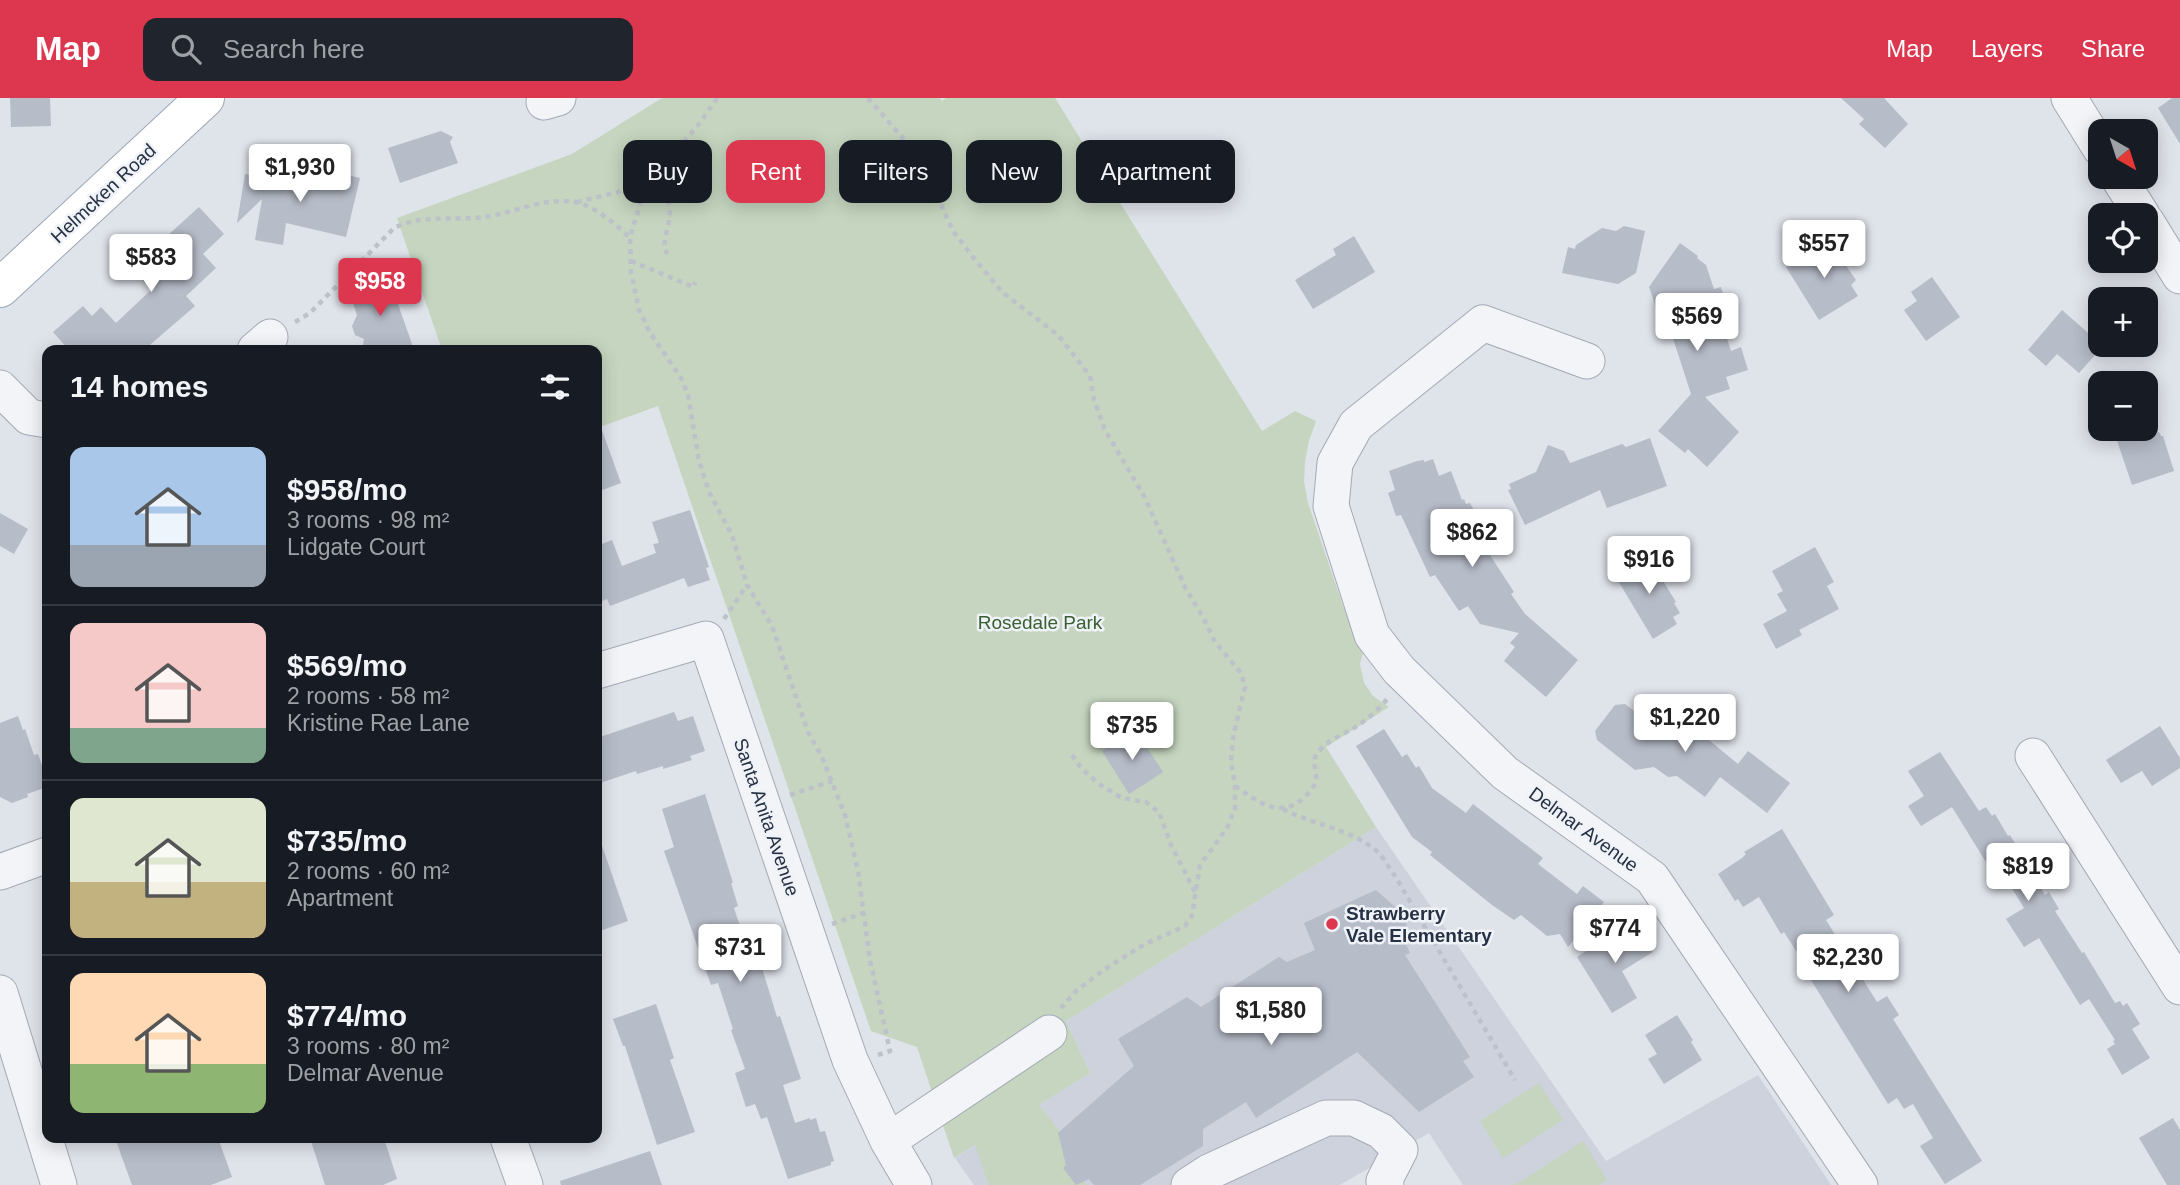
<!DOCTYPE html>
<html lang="en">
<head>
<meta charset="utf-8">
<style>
  body { margin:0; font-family:Helvetica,sans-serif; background:#20242c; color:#f1f3f6; height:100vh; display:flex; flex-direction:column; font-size:26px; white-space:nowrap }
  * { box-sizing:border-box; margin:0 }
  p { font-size:23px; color:#9ea1a6 }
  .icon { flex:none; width:38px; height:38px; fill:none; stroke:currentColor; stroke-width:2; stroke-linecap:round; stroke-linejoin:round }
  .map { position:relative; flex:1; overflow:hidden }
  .details { position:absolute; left:42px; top:247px; width:560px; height:798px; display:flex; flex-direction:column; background:#171b24; border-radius:14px; box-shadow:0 4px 18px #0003 }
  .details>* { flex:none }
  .hud { position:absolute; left:623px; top:42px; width:665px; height:63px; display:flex; gap:14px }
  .needle { width:46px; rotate:141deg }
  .fabs { position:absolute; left:2088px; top:21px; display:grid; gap:14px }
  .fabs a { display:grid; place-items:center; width:70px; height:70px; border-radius:14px; background:#171b24; box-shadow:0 4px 18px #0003; font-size:35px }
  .price { position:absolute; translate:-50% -60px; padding:0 16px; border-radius:7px; background:#fff; color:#222; font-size:23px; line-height:46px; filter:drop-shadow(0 2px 4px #0008) }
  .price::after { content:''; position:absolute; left:50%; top:42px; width:21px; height:16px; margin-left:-10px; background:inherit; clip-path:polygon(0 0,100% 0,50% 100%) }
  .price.selected { background:#dc374f; color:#fff }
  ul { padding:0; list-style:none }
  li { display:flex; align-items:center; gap:21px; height:175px; padding:0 28px }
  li+li { border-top:2px solid #363941 }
  li span { display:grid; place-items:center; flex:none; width:196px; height:140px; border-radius:14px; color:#555 }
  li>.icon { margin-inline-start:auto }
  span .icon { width:84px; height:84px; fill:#fffc; stroke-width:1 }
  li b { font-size:30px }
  h2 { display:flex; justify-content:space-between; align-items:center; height:84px; padding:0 28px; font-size:30px }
  .pill { padding:0 24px; border-radius:14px; background:#171b24; box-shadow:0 4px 18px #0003; font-size:24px; line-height:63px }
  .pill.selected { background:#dc374f; color:#fff }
  header { display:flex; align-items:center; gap:42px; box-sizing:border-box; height:98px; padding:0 35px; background:#dc374f; color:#fff }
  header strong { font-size:33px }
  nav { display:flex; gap:38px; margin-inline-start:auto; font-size:24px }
  .search { width:490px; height:63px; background:#20242c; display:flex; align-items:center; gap:18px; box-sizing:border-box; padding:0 24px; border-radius:14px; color:#9ea1a6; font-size:26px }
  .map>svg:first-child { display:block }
  .built { fill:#cdd2dc }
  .green { fill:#c5d5bf }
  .building { fill:#b6bcc8 }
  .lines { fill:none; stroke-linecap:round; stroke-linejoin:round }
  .minor-casing { stroke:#a4aab5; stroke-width:37 }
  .major-casing { stroke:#9da7b7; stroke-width:40 }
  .path { stroke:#bdc1c9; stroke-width:4.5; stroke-dasharray:5 5; stroke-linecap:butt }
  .minor { stroke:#f2f4f8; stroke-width:35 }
  .major { stroke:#fff; stroke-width:38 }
  .poi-dot { fill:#dc374f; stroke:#eff2f7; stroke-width:2.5 }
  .labels { text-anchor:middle; stroke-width:5; stroke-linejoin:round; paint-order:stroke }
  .street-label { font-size:19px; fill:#263143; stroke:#eff2f7 }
  .park-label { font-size:19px; fill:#3a6032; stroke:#eff2f7 }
  .poi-label { font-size:19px; font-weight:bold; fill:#263143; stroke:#eff2f7; text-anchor:start }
</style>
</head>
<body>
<header>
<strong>Map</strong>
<div class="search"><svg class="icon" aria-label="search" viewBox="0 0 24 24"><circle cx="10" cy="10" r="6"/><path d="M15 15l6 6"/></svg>Search here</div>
<nav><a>Map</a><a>Layers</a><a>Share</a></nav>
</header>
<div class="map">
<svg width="2180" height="1087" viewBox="0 0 2180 1087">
  <rect width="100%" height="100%" fill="#dfe3ea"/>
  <path class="built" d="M 1376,729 L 1606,1063 L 1758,977 L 1831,1087 L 1463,1087 L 1429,1035 L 1340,1087 L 974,1087 L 955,1060 L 1090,975 L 1066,923 Z"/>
  <path class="green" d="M 662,0 L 940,0 L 942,3 L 946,0 L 1055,0 L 1262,333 L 1295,313 L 1316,323 L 1309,343 L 1305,363 L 1304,384 L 1308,405 L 1343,508 L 1364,550 L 1360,566 L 1364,585 L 1373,598 L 1389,609 L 1326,649 L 1376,729 L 1066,923 L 1090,975 L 1039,1007 L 1074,1051 L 1063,1061 L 1087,1087 L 989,1087 L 975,1047 L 954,1060 L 917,949 L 871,933 L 658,308 L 597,330 L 597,252 L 442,252 L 397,120 L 572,56 Z
    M 1539,985 L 1563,1022 L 1503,1060 L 1480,1023 Z
    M 1583,1043 L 1607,1082 L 1599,1087 L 1515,1087 Z"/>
  <path class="building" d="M 10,0 L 50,0 L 51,28 L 11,29 Z
    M 1841,0 L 1884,0 L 1908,26 L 1885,50 L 1859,26 L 1864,21 Z
    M 2172,0 L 2180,0 L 2180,46 L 2158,10 Z
    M 441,33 L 453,39 L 450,44 L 458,65 L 400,85 L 388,50 Z
    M 311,68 L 360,80 L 346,139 L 286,125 L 283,147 L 255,142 L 262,101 L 237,125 L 245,76 L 306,86 Z
    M 199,109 L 224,136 L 203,156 L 216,170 L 186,198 L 195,208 L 144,252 L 69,252 L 53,234 L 83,208 L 92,218 L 101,209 L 116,225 L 152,191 L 142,181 L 167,158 L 157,147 Z
    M 1624,128 L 1645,133 L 1636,175 L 1618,186 L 1562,175 L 1568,149 L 1575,151 L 1576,147 L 1602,130 L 1616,133 Z
    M 1354,138 L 1375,174 L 1313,211 L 1295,182 L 1336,157 L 1333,151 Z
    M 1828,142 L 1856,182 L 1851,187 L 1858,198 L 1819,222 L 1786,169 Z
    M 1680,145 L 1698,158 L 1697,160 L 1706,167 L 1714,191 L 1721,189 L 1728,213 L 1719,216 L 1731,253 L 1741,249 L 1748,272 L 1726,279 L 1730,291 L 1705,299 L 1739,334 L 1707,369 L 1688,351 L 1685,355 L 1658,333 L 1691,296 L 1670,231 L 1664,233 L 1649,189 Z
    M 1932,179 L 1960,219 L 1926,243 L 1904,212 L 1917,203 L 1911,194 Z
    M 389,180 L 414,252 L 362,252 L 364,241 L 355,237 L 352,228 L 357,217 L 349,194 L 359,191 L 361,186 L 369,183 L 374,185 Z
    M 2062,212 L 2103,248 L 2079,275 L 2057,256 L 2046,268 L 2028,252 Z
    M 599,324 L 621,385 L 597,394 L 597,325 Z
    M 2113,331 L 2150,331 L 2152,336 L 2159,334 L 2161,338 L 2163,338 L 2174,373 L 2132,387 Z
    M 1650,340 L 1667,388 L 1607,410 L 1600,392 L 1525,427 L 1508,392 L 1511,391 L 1509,386 L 1536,374 L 1548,347 L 1564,353 L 1570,365 L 1622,346 L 1626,349 Z
    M 1433,361 L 1439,378 L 1451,373 L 1462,402 L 1464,401 L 1466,406 L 1470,405 L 1484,431 L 1480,433 L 1489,449 L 1486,451 L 1514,494 L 1511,496 L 1525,516 L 1578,562 L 1546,599 L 1504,563 L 1515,549 L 1510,545 L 1519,535 L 1480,526 L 1468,508 L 1459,513 L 1435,477 L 1430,479 L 1401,417 L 1396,418 L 1388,395 L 1395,392 L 1389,373 L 1417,363 L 1424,362 L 1424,364 Z
    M 690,412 L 709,469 L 706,470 L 710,482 L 688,489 L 684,480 L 610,508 L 607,501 L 597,505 L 597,448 L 612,442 L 622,468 L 656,455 L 653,446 L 659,445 L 652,424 Z
    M 0,415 L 28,431 L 14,456 L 0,448 Z
    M 1815,449 L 1834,484 L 1827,488 L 1839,511 L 1799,532 L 1802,537 L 1776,551 L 1763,526 L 1787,513 L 1777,496 L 1783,493 L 1772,473 Z
    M 1647,457 L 1676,504 L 1674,505 L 1680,515 L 1673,519 L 1677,526 L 1653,541 L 1614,476 Z
    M 1659,601 L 1738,666 L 1748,653 L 1790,685 L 1767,715 L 1720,679 L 1705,699 L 1677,678 L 1668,679 L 1654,669 L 1635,672 L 1597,642 L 1595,633 L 1615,607 L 1625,606 L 1642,619 Z
    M 674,614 L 678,623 L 693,618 L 705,653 L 690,658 L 692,662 L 663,671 L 663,668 L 637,676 L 636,673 L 597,686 L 597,640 Z
    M 18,618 L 23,632 L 25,631 L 34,657 L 38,656 L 47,682 L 47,689 L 27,696 L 28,699 L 12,705 L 0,699 L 0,625 Z
    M 2160,628 L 2180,660 L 2180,670 L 2152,688 L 2142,673 L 2121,685 L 2106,662 Z
    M 1384,631 L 1402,659 L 1407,656 L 1416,670 L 1419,668 L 1432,690 L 1466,715 L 1473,706 L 1543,760 L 1538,766 L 1577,796 L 1583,788 L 1604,804 L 1568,849 L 1560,836 L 1547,838 L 1521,817 L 1514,822 L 1492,807 L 1430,757 L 1432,754 L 1412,739 L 1356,648 Z
    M 1135,632 L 1163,674 L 1129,696 L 1102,653 Z
    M 1940,654 L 1979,713 L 1986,709 L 1992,718 L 1995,716 L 2008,738 L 2010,737 L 2045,797 L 2049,794 L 2059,811 L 2055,813 L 2082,855 L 2084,854 L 2115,905 L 2120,903 L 2123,908 L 2127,905 L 2140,926 L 2132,931 L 2150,960 L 2122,977 L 2107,951 L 2115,946 L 2113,943 L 2115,942 L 2089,901 L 2080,907 L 2039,840 L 2024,849 L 2006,821 L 2024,810 L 2004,777 L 1997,782 L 1952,709 L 1921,728 L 1908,708 L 1924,698 L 1908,673 Z
    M 705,696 L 733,785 L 731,785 L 738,808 L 734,810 L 746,846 L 754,844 L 777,919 L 780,918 L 801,981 L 783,987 L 795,1025 L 810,1020 L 810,1022 L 816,1020 L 820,1034 L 825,1033 L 834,1063 L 831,1064 L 831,1067 L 788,1081 L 767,1019 L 761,1021 L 755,1006 L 746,1009 L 735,975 L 745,971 L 731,932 L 733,931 L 718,885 L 711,887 L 664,753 L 674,749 L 662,711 Z
    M 1782,731 L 1834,817 L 1826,822 L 1877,904 L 1887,898 L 1899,917 L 1893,921 L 1982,1063 L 1945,1086 L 1920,1048 L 1933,1040 L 1913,1006 L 1904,1011 L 1897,1000 L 1888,1006 L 1806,874 L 1809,873 L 1784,834 L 1781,836 L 1759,799 L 1743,809 L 1738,801 L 1735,803 L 1718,776 L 1742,760 L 1746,756 L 1744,754 Z
    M 597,742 L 600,742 L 628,823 L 597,834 Z
    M 1376,792 L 1402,815 L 1410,836 L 1404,841 L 1410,855 L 1405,857 L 1470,959 L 1463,963 L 1474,979 L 1419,1014 L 1357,954 L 1256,1020 L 1246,1004 L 1203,1031 L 1203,1048 L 1140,1087 L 1094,1087 L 1089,1081 L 1076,1087 L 1063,1070 L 1066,1067 L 1058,1035 L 1134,968 L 1118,941 L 1187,899 L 1201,909 L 1279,859 L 1287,864 L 1315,852 L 1304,825 Z
    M 1634,823 L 1653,854 L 1622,873 L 1637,900 L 1612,915 L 1577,859 Z
    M 656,906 L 674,960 L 670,962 L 695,1034 L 657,1047 L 625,948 L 623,948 L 613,921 Z
    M 1677,917 L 1693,942 L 1691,944 L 1702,962 L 1664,986 L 1648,961 L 1657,956 L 1645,937 Z
    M 2173,1020 L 2180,1032 L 2180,1087 L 2167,1087 L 2139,1040 Z
    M 115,1040 L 218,1040 L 232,1079 L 211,1087 L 132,1087 Z
    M 310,1040 L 384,1040 L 397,1081 L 383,1087 L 325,1087 Z
    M 650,1053 L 662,1087 L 561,1087 L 560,1083 Z"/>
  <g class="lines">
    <g class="minor-casing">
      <path id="minor" d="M 2069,0 L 2100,50
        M 544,4 L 558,0
        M 2118,79 L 2142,117
        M 2146,123 L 2180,178
        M 255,252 L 270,239
        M 1587,263 L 1483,225 L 1356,327 L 1335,365 L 1331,408 L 1372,537 L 1399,572 L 1505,675 L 1652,780 L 1860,1087
        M 0,290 L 29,319 L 47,322
        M 597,573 L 706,541 L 850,962 L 888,1043 L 914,1087
        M 2033,658 L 2180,889
        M 0,774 L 47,757
        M 0,895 L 59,1087
        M 508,1040 L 525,1087
        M 888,1043 L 1049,935
        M 1189,1087 L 1209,1074 L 1326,1020 L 1354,1020 L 1381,1033 L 1400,1052 L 1384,1083 L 1386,1087"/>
    </g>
    <g class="major-casing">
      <path id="major" d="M 0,190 L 205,0"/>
    </g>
    <path class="path" d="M 717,0 L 699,26 L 678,50 L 649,77 L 630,139 L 631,174 L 639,212 L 649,233 L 681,280 L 688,297 L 699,363 L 709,394 L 732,437 L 747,487 L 772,528 L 808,634 L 822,659 L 845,717 L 858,773 L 870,862 L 890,953 L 878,957
      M 868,0 L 908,46 L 939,102 L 953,133 L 973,159 L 1002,194 L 1058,237 L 1090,278 L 1094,302 L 1105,332 L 1144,398 L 1186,491 L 1204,521 L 1215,544 L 1241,575 L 1245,589 L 1233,639 L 1231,663 L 1235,688 L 1235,711 L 1227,730 L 1200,767 L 1192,818 L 1185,828 L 1145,846 L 1105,871 L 1077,892 L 1061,910
      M 577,104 L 618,94 L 649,77 C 692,109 652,143 669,157
      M 631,163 L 694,189 L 695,184
      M 295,224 L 310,215 L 394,130 C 421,116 454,123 484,119 C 514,115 544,99 575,104 C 593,107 616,126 629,139
      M 724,521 L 747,487
      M 1072,657 L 1081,670 L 1099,686 L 1122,700 L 1146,704 L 1159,714 L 1171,747 L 1195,794
      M 1235,688 C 1256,702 1278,721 1301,702 C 1306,698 1313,691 1315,685 C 1320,671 1307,664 1321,651 C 1331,640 1345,636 1357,628 C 1368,621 1381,609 1389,599
      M 790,697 L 832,683
      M 1283,711 C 1313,727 1353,731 1379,755 C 1385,762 1390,771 1395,778 L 1515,982
      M 832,826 L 864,815"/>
    <use href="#minor" class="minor"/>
    <use href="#major" class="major"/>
  </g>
  <circle class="poi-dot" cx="1332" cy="826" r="7"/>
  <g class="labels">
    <g class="street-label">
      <text transform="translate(103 95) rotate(-43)" y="7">Helmcken Road</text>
      <text transform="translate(767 719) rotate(71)" y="7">Santa Anita Avenue</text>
      <text transform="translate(1584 731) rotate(36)" y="7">Delmar Avenue</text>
    </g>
    <g class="park-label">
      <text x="1040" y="531">Rosedale Park</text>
    </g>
    <g class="poi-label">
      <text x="1346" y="822">Strawberry<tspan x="1346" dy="22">Vale Elementary</tspan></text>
    </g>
  </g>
</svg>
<div class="fabs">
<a><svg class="needle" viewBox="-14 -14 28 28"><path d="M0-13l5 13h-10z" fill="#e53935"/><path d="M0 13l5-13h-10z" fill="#9ea1a6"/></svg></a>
<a><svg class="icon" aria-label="locate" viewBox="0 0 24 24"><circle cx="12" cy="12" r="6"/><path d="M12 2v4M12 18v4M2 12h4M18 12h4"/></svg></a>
<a>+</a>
<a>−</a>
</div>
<b class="price" style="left:300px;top:106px">$1,930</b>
<b class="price" style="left:1824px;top:182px">$557</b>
<b class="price" style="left:151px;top:196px">$583</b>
<b class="price selected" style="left:380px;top:220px">$958</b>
<b class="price" style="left:1697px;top:255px">$569</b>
<b class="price" style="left:1472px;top:471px">$862</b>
<b class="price" style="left:1649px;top:498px">$916</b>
<b class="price" style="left:1685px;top:656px">$1,220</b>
<b class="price" style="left:1132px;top:664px">$735</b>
<b class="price" style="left:2028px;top:805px">$819</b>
<b class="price" style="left:1615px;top:867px">$774</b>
<b class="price" style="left:740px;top:886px">$731</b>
<b class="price" style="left:1848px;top:896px">$2,230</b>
<b class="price" style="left:1271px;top:949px">$1,580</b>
<div class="hud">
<a class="pill">Buy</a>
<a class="pill selected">Rent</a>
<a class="pill">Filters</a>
<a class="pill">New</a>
<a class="pill">Apartment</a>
</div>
<section class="details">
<h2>14 homes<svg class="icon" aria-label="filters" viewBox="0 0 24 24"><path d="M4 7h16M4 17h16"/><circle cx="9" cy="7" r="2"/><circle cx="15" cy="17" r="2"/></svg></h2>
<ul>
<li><span style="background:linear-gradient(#a9c7e8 70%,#9aa5b1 0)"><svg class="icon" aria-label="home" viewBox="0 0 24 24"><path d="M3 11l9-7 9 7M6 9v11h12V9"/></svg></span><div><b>$958/mo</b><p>3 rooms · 98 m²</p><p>Lidgate Court</p></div></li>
<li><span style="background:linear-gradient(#f6c9c9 75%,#7fa58c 0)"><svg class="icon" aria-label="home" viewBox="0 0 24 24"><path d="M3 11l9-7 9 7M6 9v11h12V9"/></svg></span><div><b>$569/mo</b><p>2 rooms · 58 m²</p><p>Kristine Rae Lane</p></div></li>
<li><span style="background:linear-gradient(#dfe7d0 60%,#c2b280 0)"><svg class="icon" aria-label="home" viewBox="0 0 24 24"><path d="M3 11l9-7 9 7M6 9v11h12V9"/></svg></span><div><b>$735/mo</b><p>2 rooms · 60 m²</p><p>Apartment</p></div></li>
<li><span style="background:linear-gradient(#ffd9b3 65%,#8fb573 0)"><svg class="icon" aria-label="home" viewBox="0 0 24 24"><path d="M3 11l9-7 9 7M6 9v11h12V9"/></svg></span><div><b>$774/mo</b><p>3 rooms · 80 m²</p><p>Delmar Avenue</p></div></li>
</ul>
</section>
</div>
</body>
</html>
